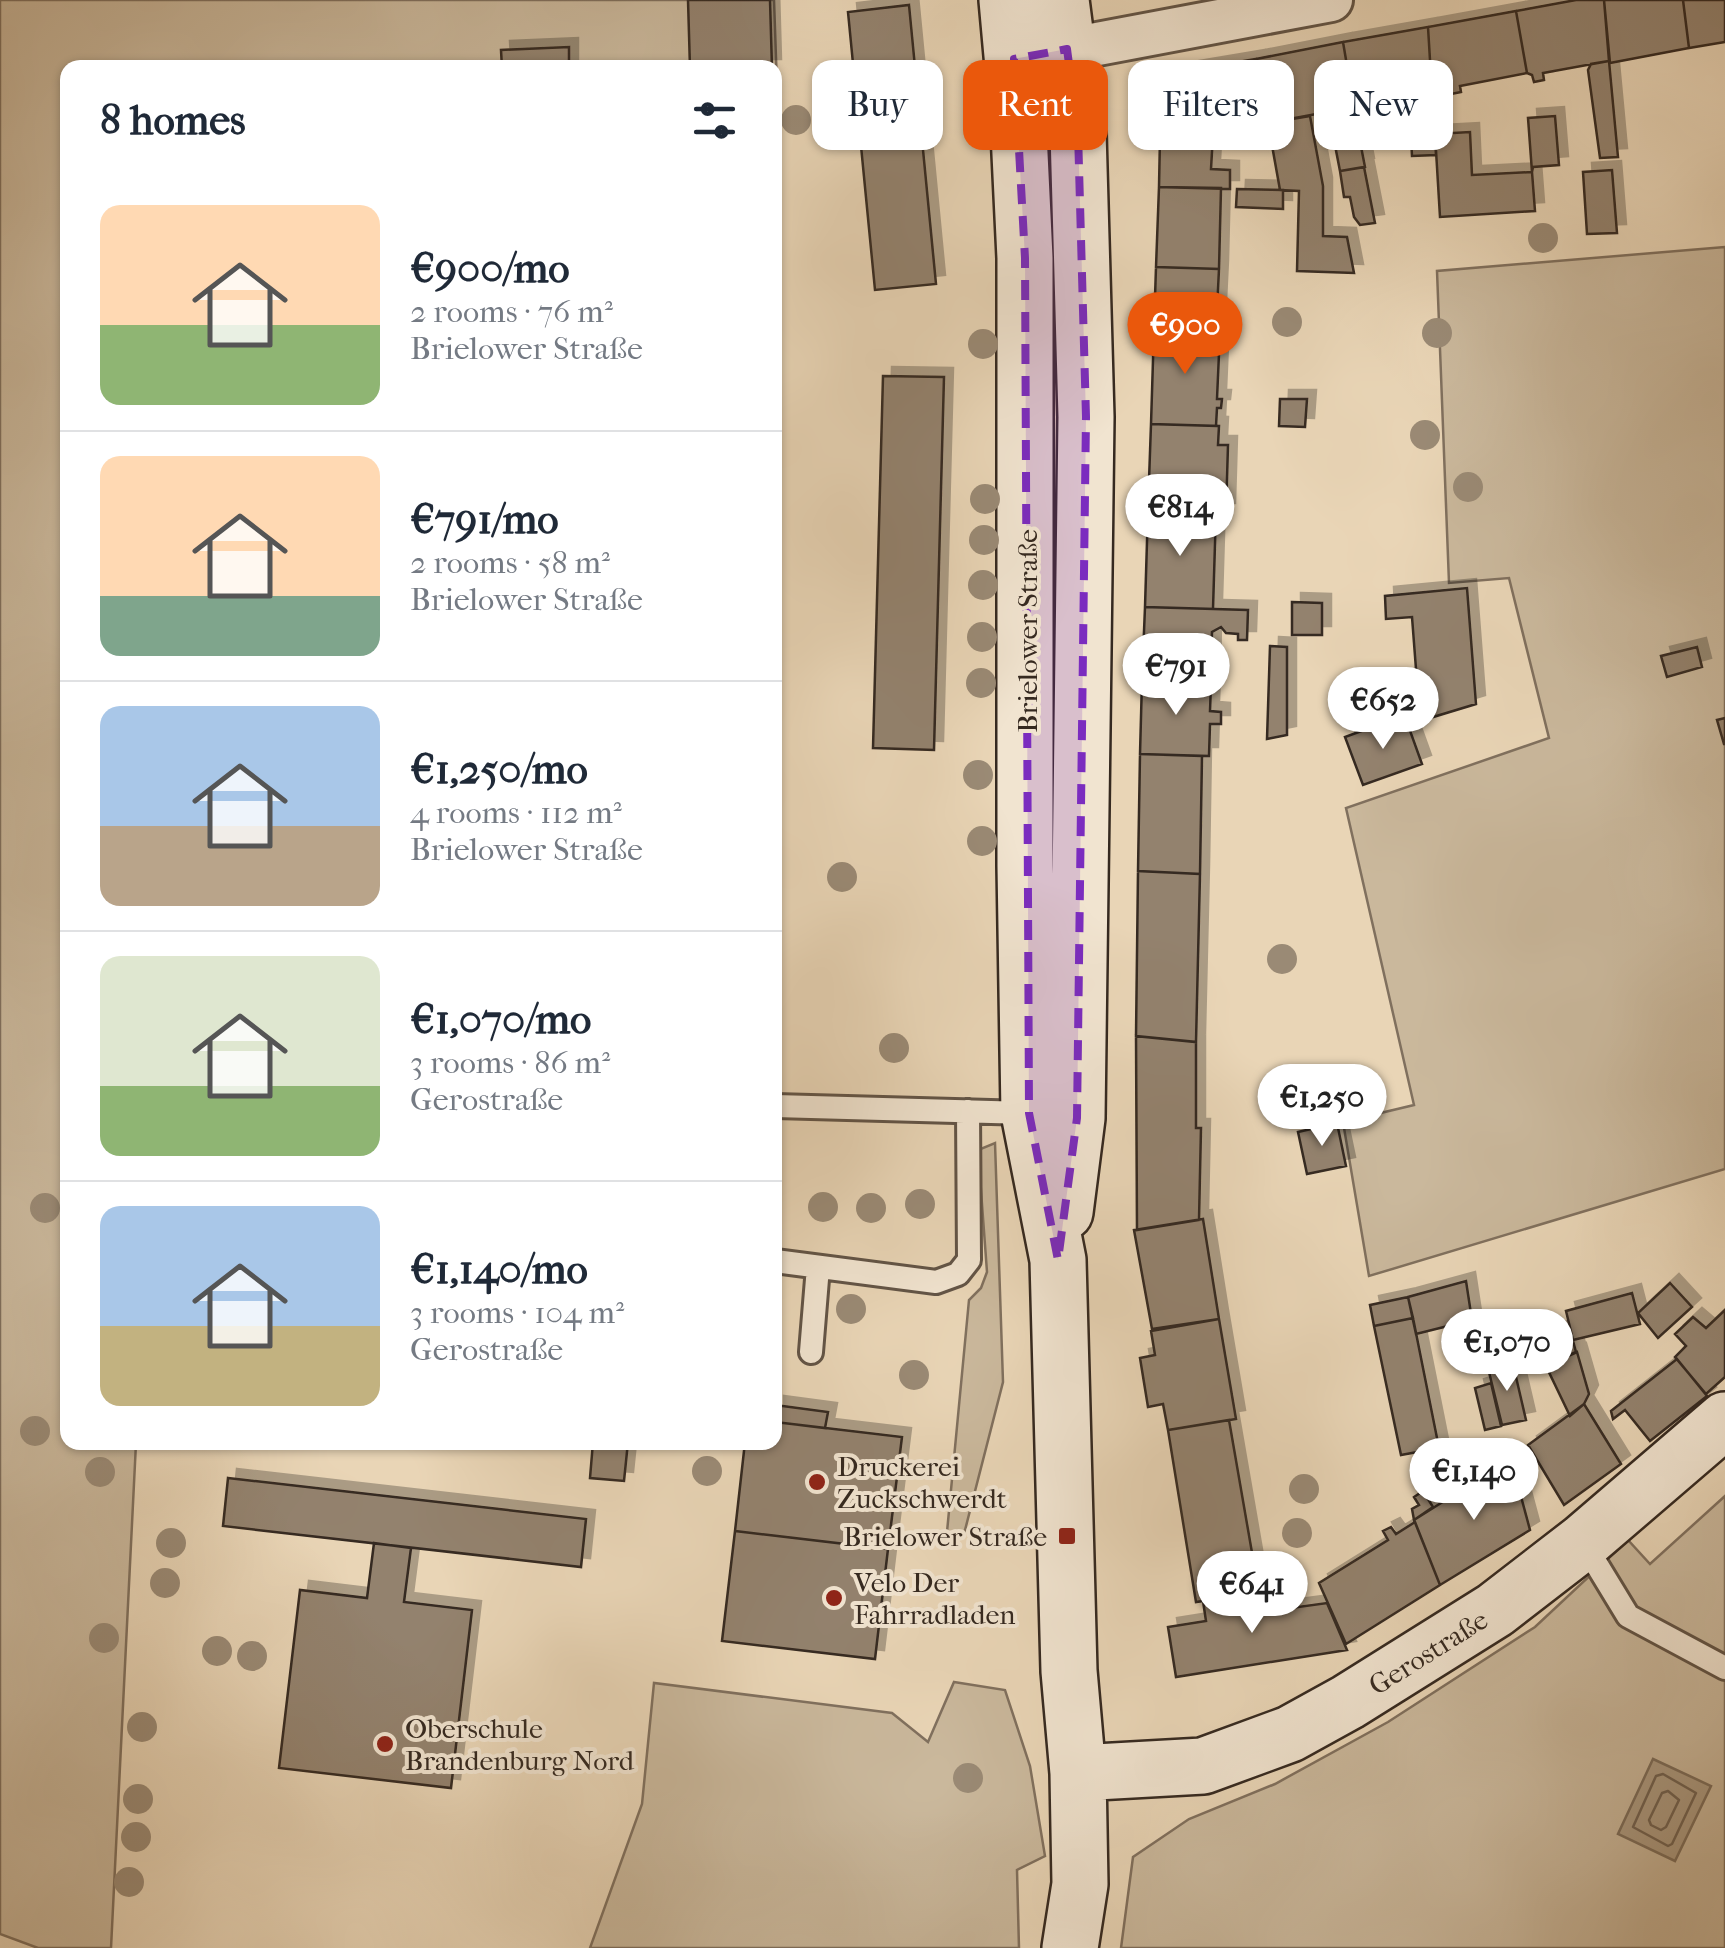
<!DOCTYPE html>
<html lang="en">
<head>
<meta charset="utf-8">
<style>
  body { margin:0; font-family:"IM FELL French Canon",serif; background:#f6f6f7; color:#1f2937; height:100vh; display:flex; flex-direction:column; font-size:38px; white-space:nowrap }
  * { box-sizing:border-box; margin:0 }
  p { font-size:32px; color:#747a83 }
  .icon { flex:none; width:55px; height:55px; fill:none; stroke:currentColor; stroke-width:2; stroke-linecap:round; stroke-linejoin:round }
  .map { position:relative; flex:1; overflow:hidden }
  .side { position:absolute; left:60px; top:60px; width:722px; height:1390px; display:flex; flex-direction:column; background:#fff; border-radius:20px; box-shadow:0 2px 8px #0004 }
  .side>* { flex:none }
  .guide { position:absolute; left:812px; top:60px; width:762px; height:90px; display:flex; gap:20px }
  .price { position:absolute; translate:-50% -85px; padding:0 22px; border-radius:35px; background:#fff; color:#222; font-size:32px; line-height:65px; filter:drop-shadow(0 2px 5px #0008) }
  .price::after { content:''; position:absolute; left:50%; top:60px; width:30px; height:22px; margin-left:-15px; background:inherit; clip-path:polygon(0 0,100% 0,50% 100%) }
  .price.active { background:#ea580c; color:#fff }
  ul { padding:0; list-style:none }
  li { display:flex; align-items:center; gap:30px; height:250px; padding:0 40px }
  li+li { border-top:2px solid #e0e1e3 }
  li span { display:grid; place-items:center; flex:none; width:280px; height:200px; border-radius:20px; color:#555 }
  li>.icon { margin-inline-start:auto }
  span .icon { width:120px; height:120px; fill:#fffc; stroke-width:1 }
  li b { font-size:42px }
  h2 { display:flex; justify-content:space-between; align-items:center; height:120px; padding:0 40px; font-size:42px }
  .chip { padding:0 35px; border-radius:20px; background:#fff; box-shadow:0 2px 8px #0004; font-size:35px; line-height:90px }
  .chip.active { background:#ea580c; color:#fff }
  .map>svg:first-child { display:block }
  .green { fill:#cab89c; stroke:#80705e; stroke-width:2.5 }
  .water { fill:#ac9b83; stroke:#7c6d5b; stroke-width:2.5 }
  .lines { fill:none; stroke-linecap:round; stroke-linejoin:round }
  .shore { stroke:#706252; stroke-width:2.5 }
  .building { fill:#93826e; stroke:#352920; stroke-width:2.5; filter:url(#shadow) }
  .service-casing { stroke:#625446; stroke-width:28 }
  .minor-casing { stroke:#625446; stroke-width:48 }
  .secondary-casing { stroke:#352920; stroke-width:60 }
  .service { stroke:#f1e4d0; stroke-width:22 }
  .minor { stroke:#f1e4d0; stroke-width:42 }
  .secondary { stroke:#f1e4d0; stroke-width:55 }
  .tree { fill:#9a8a75 }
  .marked { fill:#7b2cbf; fill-opacity:0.2; stroke:#7b2cbf; stroke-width:8; stroke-dasharray:20 12; stroke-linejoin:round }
  .poi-dot { fill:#8f2418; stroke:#f1e4d0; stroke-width:4 }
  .labels { text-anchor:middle; stroke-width:8; stroke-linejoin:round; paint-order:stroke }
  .street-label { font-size:28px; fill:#352920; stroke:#f1e4d0 }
  .poi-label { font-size:28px; fill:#352920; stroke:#f1e4d0; text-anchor:start }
</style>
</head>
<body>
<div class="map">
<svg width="1725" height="1948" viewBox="0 0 1725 1948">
  <defs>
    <filter id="shadow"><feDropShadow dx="9" dy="-9" stdDeviation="0" flood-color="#0004"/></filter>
  </defs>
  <rect width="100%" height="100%" fill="#e9d5b6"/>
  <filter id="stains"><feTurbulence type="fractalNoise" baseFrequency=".002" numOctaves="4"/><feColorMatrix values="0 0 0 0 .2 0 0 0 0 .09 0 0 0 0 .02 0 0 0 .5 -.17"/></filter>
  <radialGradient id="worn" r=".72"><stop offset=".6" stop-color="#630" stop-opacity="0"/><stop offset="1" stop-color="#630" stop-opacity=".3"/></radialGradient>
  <path class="green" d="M 0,0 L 774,0 L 779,145 L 775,426 L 775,68 L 68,68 L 68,1442 L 136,1443 L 111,1948 L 38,1948 L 0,1934 Z
    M 1725,247 L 1725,1169 L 1369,1276 L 1343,1122 L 1414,1105 L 1346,808 L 1549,738 L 1509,578 L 1449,583 L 1437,271 Z
    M 995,1143 L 1003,1382 L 964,1534 L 947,1532 L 969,1300 L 981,1288 L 987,1272 L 978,1150 Z
    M 1725,1496 L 1725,1948 L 1121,1948 L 1133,1857 L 1189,1819 L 1275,1784 L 1388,1722 L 1535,1627 L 1628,1540 L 1650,1564 Z
    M 954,1682 L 1005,1690 L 1030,1766 L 1045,1856 L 1017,1870 L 1019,1948 L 590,1948 L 642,1804 L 654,1683 L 892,1713 L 928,1742 Z"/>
  <path class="water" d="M 1653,1759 L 1711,1786 L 1675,1861 L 1618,1834 Z"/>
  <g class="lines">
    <path class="shore" d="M 1663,1774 L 1696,1793 L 1672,1844 L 1668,1846 L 1633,1827 L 1656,1776 Z
      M 1668,1791 L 1679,1800 L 1666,1827 L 1661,1830 L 1651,1825 L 1649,1820 L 1662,1793 Z"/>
  </g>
  <path class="building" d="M 688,0 L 770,0 L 772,68 L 690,68 Z
    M 1576,0 L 1604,0 L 1609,61 L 1543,73 L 1544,80 L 1534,82 L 1532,75 L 1527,73 L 1516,11 Z
    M 1604,0 L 1683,0 L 1689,48 L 1610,63 Z
    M 1683,0 L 1725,0 L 1725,42 L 1689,48 Z
    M 909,5 L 936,284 L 875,290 L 848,12 Z
    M 1516,11 L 1527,73 L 1460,86 L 1461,92 L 1451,94 L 1450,88 L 1432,93 L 1428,27 Z
    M 1428,27 L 1432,93 L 1354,107 L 1343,42 Z
    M 1343,42 L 1354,107 L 1268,123 L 1256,59 Z
    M 569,47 L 569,68 L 502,68 L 501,50 Z
    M 1256,59 L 1267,121 L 1243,126 L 1244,133 L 1234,135 L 1233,127 L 1217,130 L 1213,135 L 1211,169 L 1230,170 L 1230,189 L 1159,187 L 1161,88 L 1173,73 Z
    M 1609,61 L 1618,157 L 1600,158 L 1588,70 L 1591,64 Z
    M 1354,107 L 1358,131 L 1342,133 L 1338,110 Z
    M 1310,116 L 1323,186 L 1323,236 L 1347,237 L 1354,273 L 1297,271 L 1299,191 L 1280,190 L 1268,123 Z
    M 1555,116 L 1559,165 L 1533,167 L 1532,172 L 1528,118 Z
    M 1434,117 L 1436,155 L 1412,156 L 1410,119 Z
    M 1358,131 L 1365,167 L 1340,171 L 1333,135 Z
    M 1470,132 L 1472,175 L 1532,172 L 1535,211 L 1440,217 L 1435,134 Z
    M 1364,167 L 1375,223 L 1360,225 L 1354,217 L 1350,197 L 1344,197 L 1340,171 Z
    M 1612,170 L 1617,233 L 1587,234 L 1583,172 Z
    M 1159,187 L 1221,188 L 1219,269 L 1156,267 Z
    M 1237,189 L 1283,190 L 1283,209 L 1236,207 Z
    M 1156,267 L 1219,269 L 1216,330 L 1154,328 Z
    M 1154,328 L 1220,331 L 1217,399 L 1222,399 L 1221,408 L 1217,408 L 1216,426 L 1151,424 Z
    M 883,376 L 944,377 L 934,750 L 873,748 Z
    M 1280,399 L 1307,399 L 1305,427 L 1279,426 Z
    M 1151,424 L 1219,426 L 1218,445 L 1228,445 L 1226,512 L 1148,509 Z
    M 1148,509 L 1216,511 L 1213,609 L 1145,607 Z
    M 1467,588 L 1476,704 L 1420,721 L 1412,617 L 1386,619 L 1385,596 Z
    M 1292,602 L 1322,603 L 1322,635 L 1292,635 Z
    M 1145,607 L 1248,610 L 1247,640 L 1238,640 L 1238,634 L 1226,633 L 1221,627 L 1212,632 L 1211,684 L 1142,680 Z
    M 1270,646 L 1287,647 L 1287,735 L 1267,739 Z
    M 1697,647 L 1702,667 L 1667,677 L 1661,656 Z
    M 1142,680 L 1211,684 L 1210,711 L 1221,712 L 1221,724 L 1210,724 L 1209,756 L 1140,754 Z
    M 1725,718 L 1725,744 L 1724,744 L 1717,720 Z
    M 1386,722 L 1389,732 L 1408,725 L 1422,764 L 1363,785 L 1345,737 Z
    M 1140,754 L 1202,756 L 1200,874 L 1138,871 Z
    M 1138,871 L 1200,874 L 1196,1042 L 1136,1036 Z
    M 1136,1036 L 1196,1042 L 1196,1128 L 1201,1128 L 1199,1220 L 1137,1230 Z
    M 1337,1123 L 1346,1166 L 1307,1174 L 1298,1132 Z
    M 1203,1219 L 1219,1319 L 1152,1329 L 1134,1230 Z
    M 1466,1281 L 1472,1320 L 1416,1334 L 1408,1297 Z
    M 1670,1283 L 1692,1307 L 1658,1338 L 1638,1313 Z
    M 1632,1293 L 1640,1324 L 1573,1340 L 1566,1311 Z
    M 1408,1297 L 1413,1318 L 1374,1326 L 1370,1305 Z
    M 1725,1310 L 1725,1377 L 1706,1394 L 1675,1357 L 1686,1346 L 1675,1334 L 1693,1317 L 1706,1328 Z
    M 1413,1318 L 1439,1448 L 1401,1455 L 1374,1326 Z
    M 1219,1319 L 1236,1419 L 1168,1430 L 1163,1404 L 1148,1407 L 1140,1358 L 1155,1355 L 1151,1331 Z
    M 1569,1326 L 1576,1352 L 1546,1366 L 1535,1339 Z
    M 1577,1352 L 1589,1394 L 1584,1404 L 1570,1416 L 1546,1366 Z
    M 1677,1359 L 1707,1396 L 1650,1441 L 1625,1410 L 1613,1419 L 1611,1411 Z
    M 1513,1364 L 1526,1420 L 1502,1425 L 1488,1368 Z
    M 1491,1383 L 1501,1426 L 1485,1430 L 1475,1388 Z
    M 1584,1404 L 1621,1464 L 1564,1505 L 1528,1445 Z
    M 775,1405 L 828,1412 L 825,1428 L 775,1422 Z
    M 1229,1420 L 1259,1593 L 1196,1602 L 1168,1430 Z
    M 775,1422 L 902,1437 L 888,1549 L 735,1531 L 745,1442 L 775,1442 Z
    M 593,1442 L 628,1442 L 624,1481 L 590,1478 Z
    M 1511,1459 L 1530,1530 L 1440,1585 L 1414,1520 Z
    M 228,1478 L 586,1519 L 581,1567 L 223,1526 Z
    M 1423,1491 L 1433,1507 L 1414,1520 L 1412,1509 L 1419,1505 L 1414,1497 Z
    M 1415,1522 L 1440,1585 L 1346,1644 L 1319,1583 L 1388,1540 L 1383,1531 L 1391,1527 L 1396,1534 Z
    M 735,1531 L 888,1549 L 875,1659 L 722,1641 Z
    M 374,1543 L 411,1548 L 404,1602 L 472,1610 L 451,1788 L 279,1768 L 300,1590 L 367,1598 Z
    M 1252,1593 L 1255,1613 L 1327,1603 L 1347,1650 L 1176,1677 L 1168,1627 L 1206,1621 L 1203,1601 Z"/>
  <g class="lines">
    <g class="service-casing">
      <path id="service" d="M 775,1106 L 1029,1113
        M 775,1261 L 936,1282 L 958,1274 L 969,1260 L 968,1111
        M 811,1352 L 818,1267
        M 1583,1542 L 1628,1616 L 1725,1668"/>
    </g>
    <g class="minor-casing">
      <path id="minor" d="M 1039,55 L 1331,0"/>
    </g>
    <g class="secondary-casing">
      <path id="secondary" d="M 1007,0 L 1019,133 L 1025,258 L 1025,866 L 1029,1113 L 1058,1260 L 1069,1671 L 1078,1773 L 1080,1884 L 1070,1948
        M 1061,0 L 1078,132 L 1086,417 L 1077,1118 L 1065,1212
        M 1078,1773 L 1203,1766 L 1290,1734 L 1348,1702 L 1495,1610 L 1583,1542 L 1725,1420"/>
    </g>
    <use href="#service" class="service"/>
    <use href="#minor" class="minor"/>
    <use href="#secondary" class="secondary"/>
  </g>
  <g class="tree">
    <circle cx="796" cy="120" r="15"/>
    <circle cx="1543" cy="238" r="15"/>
    <circle cx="1287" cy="322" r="15"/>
    <circle cx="1437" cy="333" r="15"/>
    <circle cx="983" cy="344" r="15"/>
    <circle cx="1425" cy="435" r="15"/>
    <circle cx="1468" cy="487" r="15"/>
    <circle cx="985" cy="499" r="15"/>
    <circle cx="984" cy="540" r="15"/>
    <circle cx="983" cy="585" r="15"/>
    <circle cx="982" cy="637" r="15"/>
    <circle cx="981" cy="683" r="15"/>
    <circle cx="978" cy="775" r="15"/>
    <circle cx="982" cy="841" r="15"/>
    <circle cx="842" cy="877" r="15"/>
    <circle cx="1282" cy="959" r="15"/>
    <circle cx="894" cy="1048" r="15"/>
    <circle cx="1277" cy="1091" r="15"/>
    <circle cx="920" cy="1204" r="15"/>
    <circle cx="823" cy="1207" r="15"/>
    <circle cx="45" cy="1208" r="15"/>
    <circle cx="871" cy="1208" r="15"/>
    <circle cx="851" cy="1309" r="15"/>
    <circle cx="914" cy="1375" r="15"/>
    <circle cx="35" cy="1431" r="15"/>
    <circle cx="707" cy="1471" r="15"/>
    <circle cx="100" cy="1472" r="15"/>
    <circle cx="1304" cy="1489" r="15"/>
    <circle cx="1297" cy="1533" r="15"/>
    <circle cx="171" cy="1543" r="15"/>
    <circle cx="165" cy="1583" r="15"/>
    <circle cx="104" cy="1638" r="15"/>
    <circle cx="217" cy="1651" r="15"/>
    <circle cx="252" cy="1656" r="15"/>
    <circle cx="142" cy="1727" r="15"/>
    <circle cx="968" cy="1778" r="15"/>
    <circle cx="138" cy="1799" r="15"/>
    <circle cx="136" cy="1837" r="15"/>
    <circle cx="129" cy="1882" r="15"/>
  </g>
  <path class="marked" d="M 1067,49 L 1078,132 L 1086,417 L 1077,1118 L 1058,1260 L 1029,1113 L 1025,258 L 1014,59 Z"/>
  <g class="poi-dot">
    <circle cx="817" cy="1482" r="10"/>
    <rect x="1057" y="1526" width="20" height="20" rx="5"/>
    <circle cx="834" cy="1598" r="10"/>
    <circle cx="385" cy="1744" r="10"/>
  </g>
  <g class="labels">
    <g class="street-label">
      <text transform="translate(1027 631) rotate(-90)" y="10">Brielower Straße</text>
      <text transform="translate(1428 1652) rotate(-32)" y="10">Gerostraße</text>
    </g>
    <g class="poi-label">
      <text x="837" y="1476">Druckerei<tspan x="837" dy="32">Zuckschwerdt</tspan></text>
      <text x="1047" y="1546" text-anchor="end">Brielower Straße</text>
      <text x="854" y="1592">Velo Der<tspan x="854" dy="32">Fahrradladen</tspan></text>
      <text x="405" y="1738">Oberschule<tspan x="405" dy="32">Brandenburg Nord</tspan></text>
    </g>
  </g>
  <rect width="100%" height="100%" filter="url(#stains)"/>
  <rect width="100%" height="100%" fill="url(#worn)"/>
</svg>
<b class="price active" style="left:1185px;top:377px">€900</b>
<b class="price" style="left:1180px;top:559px">€814</b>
<b class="price" style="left:1176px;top:718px">€791</b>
<b class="price" style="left:1383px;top:752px">€652</b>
<b class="price" style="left:1322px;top:1149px">€1,250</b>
<b class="price" style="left:1507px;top:1394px">€1,070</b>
<b class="price" style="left:1474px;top:1523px">€1,140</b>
<b class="price" style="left:1252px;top:1636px">€641</b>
<div class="guide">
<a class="chip">Buy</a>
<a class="chip active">Rent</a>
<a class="chip">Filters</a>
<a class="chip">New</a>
</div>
<section class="side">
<h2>8 homes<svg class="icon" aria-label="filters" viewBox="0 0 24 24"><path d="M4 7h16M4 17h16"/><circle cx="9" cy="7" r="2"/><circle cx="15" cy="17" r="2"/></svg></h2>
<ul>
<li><span style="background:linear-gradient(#ffd9b3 60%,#8fb573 0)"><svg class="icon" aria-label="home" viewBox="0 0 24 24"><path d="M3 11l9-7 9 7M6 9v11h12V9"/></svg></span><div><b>€900/mo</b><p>2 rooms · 76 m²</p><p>Brielower Straße</p></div></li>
<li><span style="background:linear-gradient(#ffd9b3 70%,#7fa58c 0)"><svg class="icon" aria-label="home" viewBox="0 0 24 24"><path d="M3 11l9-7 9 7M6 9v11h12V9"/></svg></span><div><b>€791/mo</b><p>2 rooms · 58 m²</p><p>Brielower Straße</p></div></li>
<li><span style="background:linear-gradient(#a9c7e8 60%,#b9a48a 0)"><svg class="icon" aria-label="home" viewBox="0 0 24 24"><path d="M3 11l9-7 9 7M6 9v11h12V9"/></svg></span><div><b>€1,250/mo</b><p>4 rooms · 112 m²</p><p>Brielower Straße</p></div></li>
<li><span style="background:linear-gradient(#dfe7d0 65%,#8fb573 0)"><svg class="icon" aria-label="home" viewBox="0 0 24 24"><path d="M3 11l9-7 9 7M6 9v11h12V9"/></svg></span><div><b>€1,070/mo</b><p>3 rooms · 86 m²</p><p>Gerostraße</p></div></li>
<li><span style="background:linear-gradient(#a9c7e8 60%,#c2b280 0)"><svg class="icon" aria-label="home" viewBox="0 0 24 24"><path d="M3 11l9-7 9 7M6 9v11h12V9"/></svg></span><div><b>€1,140/mo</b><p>3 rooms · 104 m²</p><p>Gerostraße</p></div></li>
</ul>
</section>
</div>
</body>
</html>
